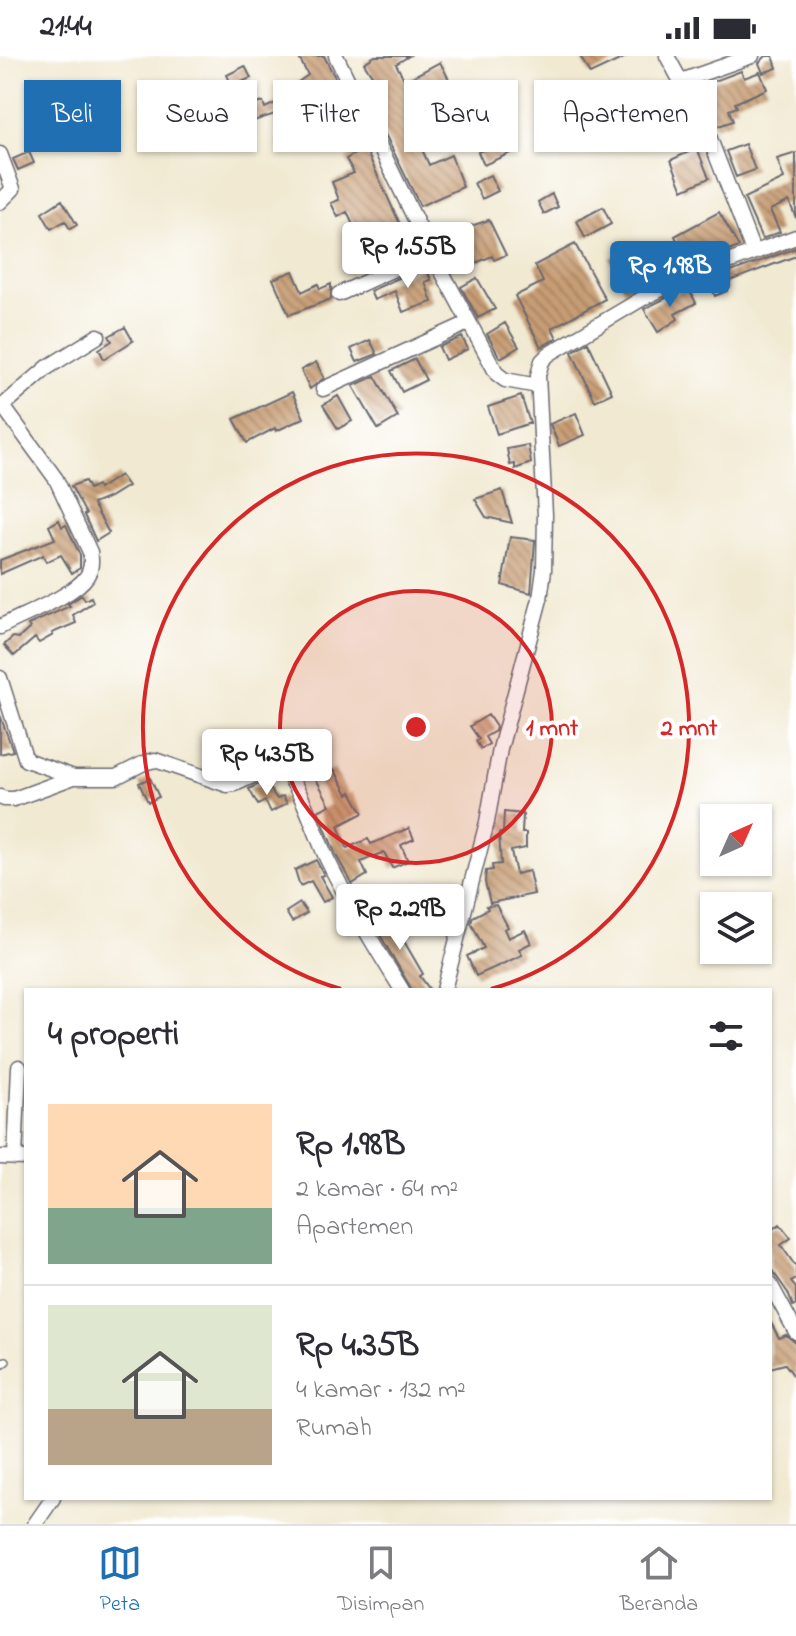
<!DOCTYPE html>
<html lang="id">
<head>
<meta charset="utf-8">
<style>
  body { margin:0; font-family:"Indie Flower",sans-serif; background:#f7f7f7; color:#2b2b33; height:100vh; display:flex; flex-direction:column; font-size:30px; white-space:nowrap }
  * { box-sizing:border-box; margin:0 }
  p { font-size:26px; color:#7c7c81 }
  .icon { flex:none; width:44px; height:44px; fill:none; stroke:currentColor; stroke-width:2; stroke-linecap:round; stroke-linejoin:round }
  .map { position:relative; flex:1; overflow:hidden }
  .details { position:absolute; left:24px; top:932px; width:748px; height:512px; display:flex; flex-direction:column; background:#fff; border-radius:0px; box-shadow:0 2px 6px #0004 }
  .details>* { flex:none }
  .banner { position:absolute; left:24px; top:24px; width:748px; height:72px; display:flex; gap:16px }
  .needle { width:52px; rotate:45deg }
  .fabs { position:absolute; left:700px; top:748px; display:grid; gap:16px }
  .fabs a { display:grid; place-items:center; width:72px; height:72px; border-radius:0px; background:#fff; box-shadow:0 2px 6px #0004; font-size:40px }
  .price { position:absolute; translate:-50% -68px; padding:0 18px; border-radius:8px; background:#fff; color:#222; font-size:26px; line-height:52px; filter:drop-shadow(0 2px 4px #0008) }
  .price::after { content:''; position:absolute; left:50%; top:48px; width:24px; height:18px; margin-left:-12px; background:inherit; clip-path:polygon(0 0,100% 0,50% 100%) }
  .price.current { background:#1f6fb2; color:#fff }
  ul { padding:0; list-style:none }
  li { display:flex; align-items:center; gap:24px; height:200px; padding:0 24px }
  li+li { border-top:2px solid #e1e1e2 }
  li span { display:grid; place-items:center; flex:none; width:224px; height:160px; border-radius:0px; color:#555 }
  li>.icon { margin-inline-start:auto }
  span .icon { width:96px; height:96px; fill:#fffc; stroke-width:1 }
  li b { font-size:34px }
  h2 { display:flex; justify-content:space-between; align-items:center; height:96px; padding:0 24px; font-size:34px }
  .tag { padding:0 28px; border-radius:0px; background:#fff; box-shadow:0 2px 6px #0004; font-size:28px; line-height:72px }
  .tag.current { background:#1f6fb2; color:#fff }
  .status { display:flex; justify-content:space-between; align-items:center; height:56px; padding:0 40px; background:#fff; direction:ltr }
  .status svg { height:22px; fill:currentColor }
  .tabs { display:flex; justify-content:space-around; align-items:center; height:112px; border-top:2px solid #e1e1e2; background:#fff; font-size:22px; color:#7c7c81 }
  .tabs a { display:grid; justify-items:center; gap:4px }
  .tabs .current { color:#1f6fb2 }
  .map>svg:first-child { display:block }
  .building { fill:url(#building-back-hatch) }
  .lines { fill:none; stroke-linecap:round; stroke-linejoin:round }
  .service-casing { stroke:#6a6870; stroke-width:10 }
  .minor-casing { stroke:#6a6870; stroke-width:17 }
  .service { stroke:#fff; stroke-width:7 }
  .minor { stroke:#fff; stroke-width:14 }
  .ring { fill:none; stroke:#d62828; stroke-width:4 }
  .centre { fill:#d62828; stroke:#fff; stroke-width:4 }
  .ring-label { font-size:24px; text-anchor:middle; font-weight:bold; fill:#d62828; stroke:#fff; stroke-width:8; stroke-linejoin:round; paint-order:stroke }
</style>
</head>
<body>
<div class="status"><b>21:44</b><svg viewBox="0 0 49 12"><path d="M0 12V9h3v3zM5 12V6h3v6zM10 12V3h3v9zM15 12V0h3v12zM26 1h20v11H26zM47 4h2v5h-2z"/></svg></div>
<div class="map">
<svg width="796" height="1468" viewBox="0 0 796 1468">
  <defs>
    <pattern id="building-back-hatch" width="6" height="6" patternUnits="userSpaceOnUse" patternTransform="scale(2)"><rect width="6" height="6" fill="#c89d74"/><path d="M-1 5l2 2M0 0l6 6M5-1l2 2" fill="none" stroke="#a28060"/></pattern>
  </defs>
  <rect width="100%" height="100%" fill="#fff"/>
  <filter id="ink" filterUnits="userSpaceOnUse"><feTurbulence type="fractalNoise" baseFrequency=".0125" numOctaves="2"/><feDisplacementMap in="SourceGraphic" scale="16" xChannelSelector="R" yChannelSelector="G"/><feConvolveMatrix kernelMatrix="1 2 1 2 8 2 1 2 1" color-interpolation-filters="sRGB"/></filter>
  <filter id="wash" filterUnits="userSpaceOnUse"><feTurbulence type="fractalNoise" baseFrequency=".006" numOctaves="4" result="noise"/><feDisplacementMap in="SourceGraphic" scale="32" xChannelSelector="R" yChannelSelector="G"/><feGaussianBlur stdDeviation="1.8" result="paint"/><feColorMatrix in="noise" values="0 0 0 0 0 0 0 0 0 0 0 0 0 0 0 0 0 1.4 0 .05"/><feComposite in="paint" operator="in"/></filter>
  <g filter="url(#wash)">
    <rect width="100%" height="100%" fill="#f1e9d2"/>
    <g id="blocks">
      <path class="building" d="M 298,0 L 324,0 L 345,41 L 341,43 L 353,64 L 333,76 L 309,36 L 286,52 L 292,65 L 280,71 L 275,58 L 244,68 L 242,63 L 249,59 L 247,51 L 263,46 L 265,52 L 287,42 L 283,37 L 308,19 Z
        M 375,0 L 409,0 L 396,8 L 405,25 L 440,6 L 453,31 L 424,47 L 431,63 L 412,71 L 429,109 L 451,99 L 463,131 L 420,150 L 367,41 L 382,35 L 364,7 Z
        M 580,0 L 628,0 L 590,18 Z
        M 766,0 L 773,0 L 777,12 L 763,17 L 759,7 Z
        M 245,10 L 251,22 L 232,30 L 227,19 Z
        M 741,15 L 744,22 L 760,16 L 767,33 L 735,47 L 737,51 L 729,54 L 733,65 L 716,71 L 696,32 Z
        M 655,30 L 661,46 L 677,39 L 691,65 L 667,75 L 665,70 L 640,82 L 629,59 L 638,55 L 632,39 Z
        M 490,49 L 496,62 L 476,72 L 470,59 Z
        M 511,81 L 517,94 L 484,109 L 478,96 Z
        M 745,88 L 755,114 L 736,121 L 726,95 Z
        M 365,92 L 406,181 L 374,195 L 366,176 L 358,180 L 347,156 L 338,161 L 331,147 L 339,144 L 332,126 L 354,117 L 346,103 Z
        M 697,92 L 709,122 L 683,134 L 671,104 Z
        M 29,96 L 34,107 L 18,114 L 13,103 Z
        M 796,97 L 796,162 L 789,145 L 770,154 L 780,176 L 762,183 L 744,142 L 784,123 L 777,103 Z
        M 490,119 L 498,135 L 482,143 L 474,127 Z
        M 552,138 L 558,151 L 544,158 L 538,146 Z
        M 62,144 L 77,169 L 70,173 L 65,165 L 51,173 L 42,157 Z
        M 603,151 L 611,168 L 585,182 L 577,165 Z
        M 719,156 L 739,191 L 641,228 L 643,231 L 634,236 L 632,232 L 624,236 L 610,202 L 627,195 L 629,201 L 651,192 L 653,197 L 677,185 L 675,180 Z
        M 489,164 L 506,199 L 494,204 L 492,200 L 476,207 L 474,203 L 452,211 L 441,180 Z
        M 575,188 L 605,243 L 552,272 L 557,282 L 541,291 L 515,240 L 543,226 L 535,209 Z
        M 796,192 L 796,200 L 724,227 L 727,235 L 715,240 L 709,224 Z
        M 377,194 L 381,204 L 357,212 L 354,203 Z
        M 425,210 L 431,224 L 425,226 L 432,246 L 403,256 L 395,235 L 374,244 L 370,235 Z
        M 293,215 L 302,236 L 318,228 L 320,233 L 331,228 L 331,243 L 289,259 L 273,223 Z
        M 477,222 L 495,253 L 478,262 L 461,231 Z
        M 688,231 L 696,247 L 675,258 L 678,263 L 658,276 L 644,253 Z
        M 505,267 L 519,291 L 500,302 L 487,278 Z
        M 125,271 L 133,285 L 104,303 L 99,293 L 112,285 L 109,280 Z
        M 462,281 L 468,293 L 445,304 L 439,291 Z
        M 370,284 L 377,298 L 357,306 L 351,293 Z
        M 588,286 L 612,337 L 595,345 L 572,296 Z
        M 415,303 L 426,324 L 402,336 L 391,315 Z
        M 316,306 L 324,322 L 310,333 L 301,314 Z
        M 375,320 L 398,361 L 378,373 L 353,330 Z
        M 292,336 L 304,362 L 276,375 L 275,372 L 247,387 L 234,363 Z
        M 338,340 L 352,365 L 338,373 L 323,349 Z
        M 521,340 L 530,367 L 497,378 L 488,351 Z
        M 576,357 L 585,379 L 559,390 L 550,368 Z
        M 528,389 L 531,407 L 515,413 L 515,408 L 510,409 L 507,393 Z
        M 120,419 L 128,430 L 110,441 L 93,448 L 109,477 L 96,485 L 84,459 L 86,458 L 71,430 L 85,425 L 89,433 L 97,429 L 99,433 Z
        M 502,434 L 512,467 L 486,461 L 475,443 Z
        M 59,464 L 62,471 L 66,469 L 80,499 L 80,512 L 72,517 L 61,499 L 46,506 L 43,499 L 0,518 L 0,504 L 55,483 L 49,470 Z
        M 510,481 L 535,484 L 531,537 L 502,529 Z
        M 82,539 L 85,544 L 91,541 L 93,546 L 73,559 L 76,567 L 52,577 L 53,579 L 39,587 L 35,582 L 14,600 L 4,589 L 13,581 L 19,582 L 30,572 L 28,569 L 70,550 L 68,548 Z
        M 0,659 L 13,695 L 0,698 Z
        M 488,659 L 496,671 L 495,675 L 485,681 L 489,688 L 481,693 L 476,685 L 479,683 L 470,670 Z
        M 229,674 L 239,691 L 229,697 L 218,680 Z
        M 310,690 L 317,701 L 297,713 L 290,701 Z
        M 334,713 L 348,738 L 351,736 L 363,757 L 338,770 L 347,792 L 368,783 L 371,788 L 409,772 L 414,783 L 401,789 L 408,805 L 392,812 L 384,796 L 361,806 L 367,819 L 352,828 L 336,799 L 318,755 L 330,749 L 316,723 Z
        M 150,722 L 159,741 L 148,746 L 139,727 Z
        M 265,725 L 277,743 L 283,740 L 287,747 L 271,756 L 265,745 L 258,749 L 249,733 Z
        M 504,756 L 523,758 L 522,777 L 526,777 L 526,792 L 511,795 L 516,818 L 529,815 L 534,838 L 490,847 L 485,826 L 486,815 L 493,814 L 492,809 L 501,808 L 499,777 L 503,777 Z
        M 316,804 L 324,819 L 320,820 L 332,841 L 323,846 L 311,825 L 300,830 L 295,814 Z
        M 449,829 L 456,844 L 446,848 L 449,854 L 439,858 L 436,853 L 418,863 L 409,846 Z
        M 300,847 L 307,857 L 292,866 L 286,856 Z
        M 496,849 L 508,871 L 504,873 L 508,882 L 525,874 L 531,887 L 519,893 L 522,899 L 476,920 L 467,900 L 484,892 L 471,867 L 473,861 L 488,853 L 486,850 Z
        M 387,856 L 423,918 L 420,920 L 430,934 L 412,934 L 372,865 Z
        M 780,1168 L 791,1182 L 781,1189 L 796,1211 L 796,1223 L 791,1226 L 796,1232 L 796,1249 L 793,1250 L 788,1237 L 770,1211 L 770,1175 Z
        M 770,1265 L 779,1282 L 786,1279 L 796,1287 L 796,1323 L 785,1308 L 770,1312 Z"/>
    </g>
  </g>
  <g filter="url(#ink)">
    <use href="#blocks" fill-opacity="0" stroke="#6a6870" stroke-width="2"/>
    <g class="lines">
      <g class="service-casing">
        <path id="service" d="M 0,1309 L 6,1305"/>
      </g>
      <g class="minor-casing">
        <path id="minor" d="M 336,0 L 428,190 L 497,318 L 505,324 L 538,330
          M 667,0 L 705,70 L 753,195
          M 681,25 L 752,0
          M 0,98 L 13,133 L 0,146
          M 339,238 L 431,196
          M 323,333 L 468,267
          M 0,571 C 22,559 74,540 87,520 C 92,512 92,505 90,496 L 56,423 L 5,353 L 5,348 L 48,311 L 98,280
          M 0,622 L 26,704 L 74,721
          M 0,741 L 4,743 L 14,743 L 74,721 L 116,721 L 144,707 L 155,704 L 227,729 L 235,728 L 279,708 C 303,732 313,773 327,803 C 349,848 375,891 402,934
          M 444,934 L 487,766 L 500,693 L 540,543 L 544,514 L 545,459 L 538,319 L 542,305 L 549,298 L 645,241 L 685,222 L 796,181
          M 0,1101 L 26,1102
          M 15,1102 L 19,1011
          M 770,1228 L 796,1276
          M 35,1468 L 53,1442"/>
      </g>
      <use href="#service" class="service"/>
      <use href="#minor" class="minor"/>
    </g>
  </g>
  <circle cx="416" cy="671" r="136" fill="#d62828" fill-opacity=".12"/>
  <g class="ring">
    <circle cx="416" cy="671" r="136"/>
    <path d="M341 933A273 273 0 1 1 491 933"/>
  </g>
  <circle cx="416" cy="671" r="12" class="centre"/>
  <g class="ring-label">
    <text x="552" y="679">1 mnt</text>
    <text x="689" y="679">2 mnt</text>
  </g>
</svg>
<div class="fabs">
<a><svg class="needle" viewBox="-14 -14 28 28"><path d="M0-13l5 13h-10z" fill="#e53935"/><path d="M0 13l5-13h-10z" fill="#7c7c81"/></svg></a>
<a><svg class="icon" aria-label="layers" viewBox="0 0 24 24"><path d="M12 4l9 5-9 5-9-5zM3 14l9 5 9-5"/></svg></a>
</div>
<b class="price" style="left:408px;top:234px">Rp 1.55B</b>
<b class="price current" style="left:670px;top:253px">Rp 1.98B</b>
<b class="price" style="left:267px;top:741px">Rp 4.35B</b>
<b class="price" style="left:400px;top:896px">Rp 2.29B</b>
<div class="banner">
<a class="tag current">Beli</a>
<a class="tag">Sewa</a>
<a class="tag">Filter</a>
<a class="tag">Baru</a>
<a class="tag">Apartemen</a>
</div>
<section class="details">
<h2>4 properti<svg class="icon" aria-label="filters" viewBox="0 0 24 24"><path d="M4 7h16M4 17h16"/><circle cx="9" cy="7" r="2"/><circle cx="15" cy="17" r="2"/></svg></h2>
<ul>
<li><span style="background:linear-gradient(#ffd9b3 65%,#7fa58c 0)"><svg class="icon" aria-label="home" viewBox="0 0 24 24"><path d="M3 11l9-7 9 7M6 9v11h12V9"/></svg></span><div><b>Rp 1.98B</b><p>2 kamar · 64 m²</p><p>Apartemen</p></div></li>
<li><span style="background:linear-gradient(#dfe7d0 65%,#b9a48a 0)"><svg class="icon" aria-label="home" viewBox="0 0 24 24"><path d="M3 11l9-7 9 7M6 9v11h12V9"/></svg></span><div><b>Rp 4.35B</b><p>4 kamar · 132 m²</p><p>Rumah</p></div></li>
</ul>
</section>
</div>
<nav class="tabs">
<a class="current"><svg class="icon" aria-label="map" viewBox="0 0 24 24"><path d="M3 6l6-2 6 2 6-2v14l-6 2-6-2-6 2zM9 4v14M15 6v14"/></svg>Peta</a>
<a><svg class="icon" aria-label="saved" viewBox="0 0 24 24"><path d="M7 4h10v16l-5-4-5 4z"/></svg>Disimpan</a>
<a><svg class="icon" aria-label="home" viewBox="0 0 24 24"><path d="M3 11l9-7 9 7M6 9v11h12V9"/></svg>Beranda</a>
</nav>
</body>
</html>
